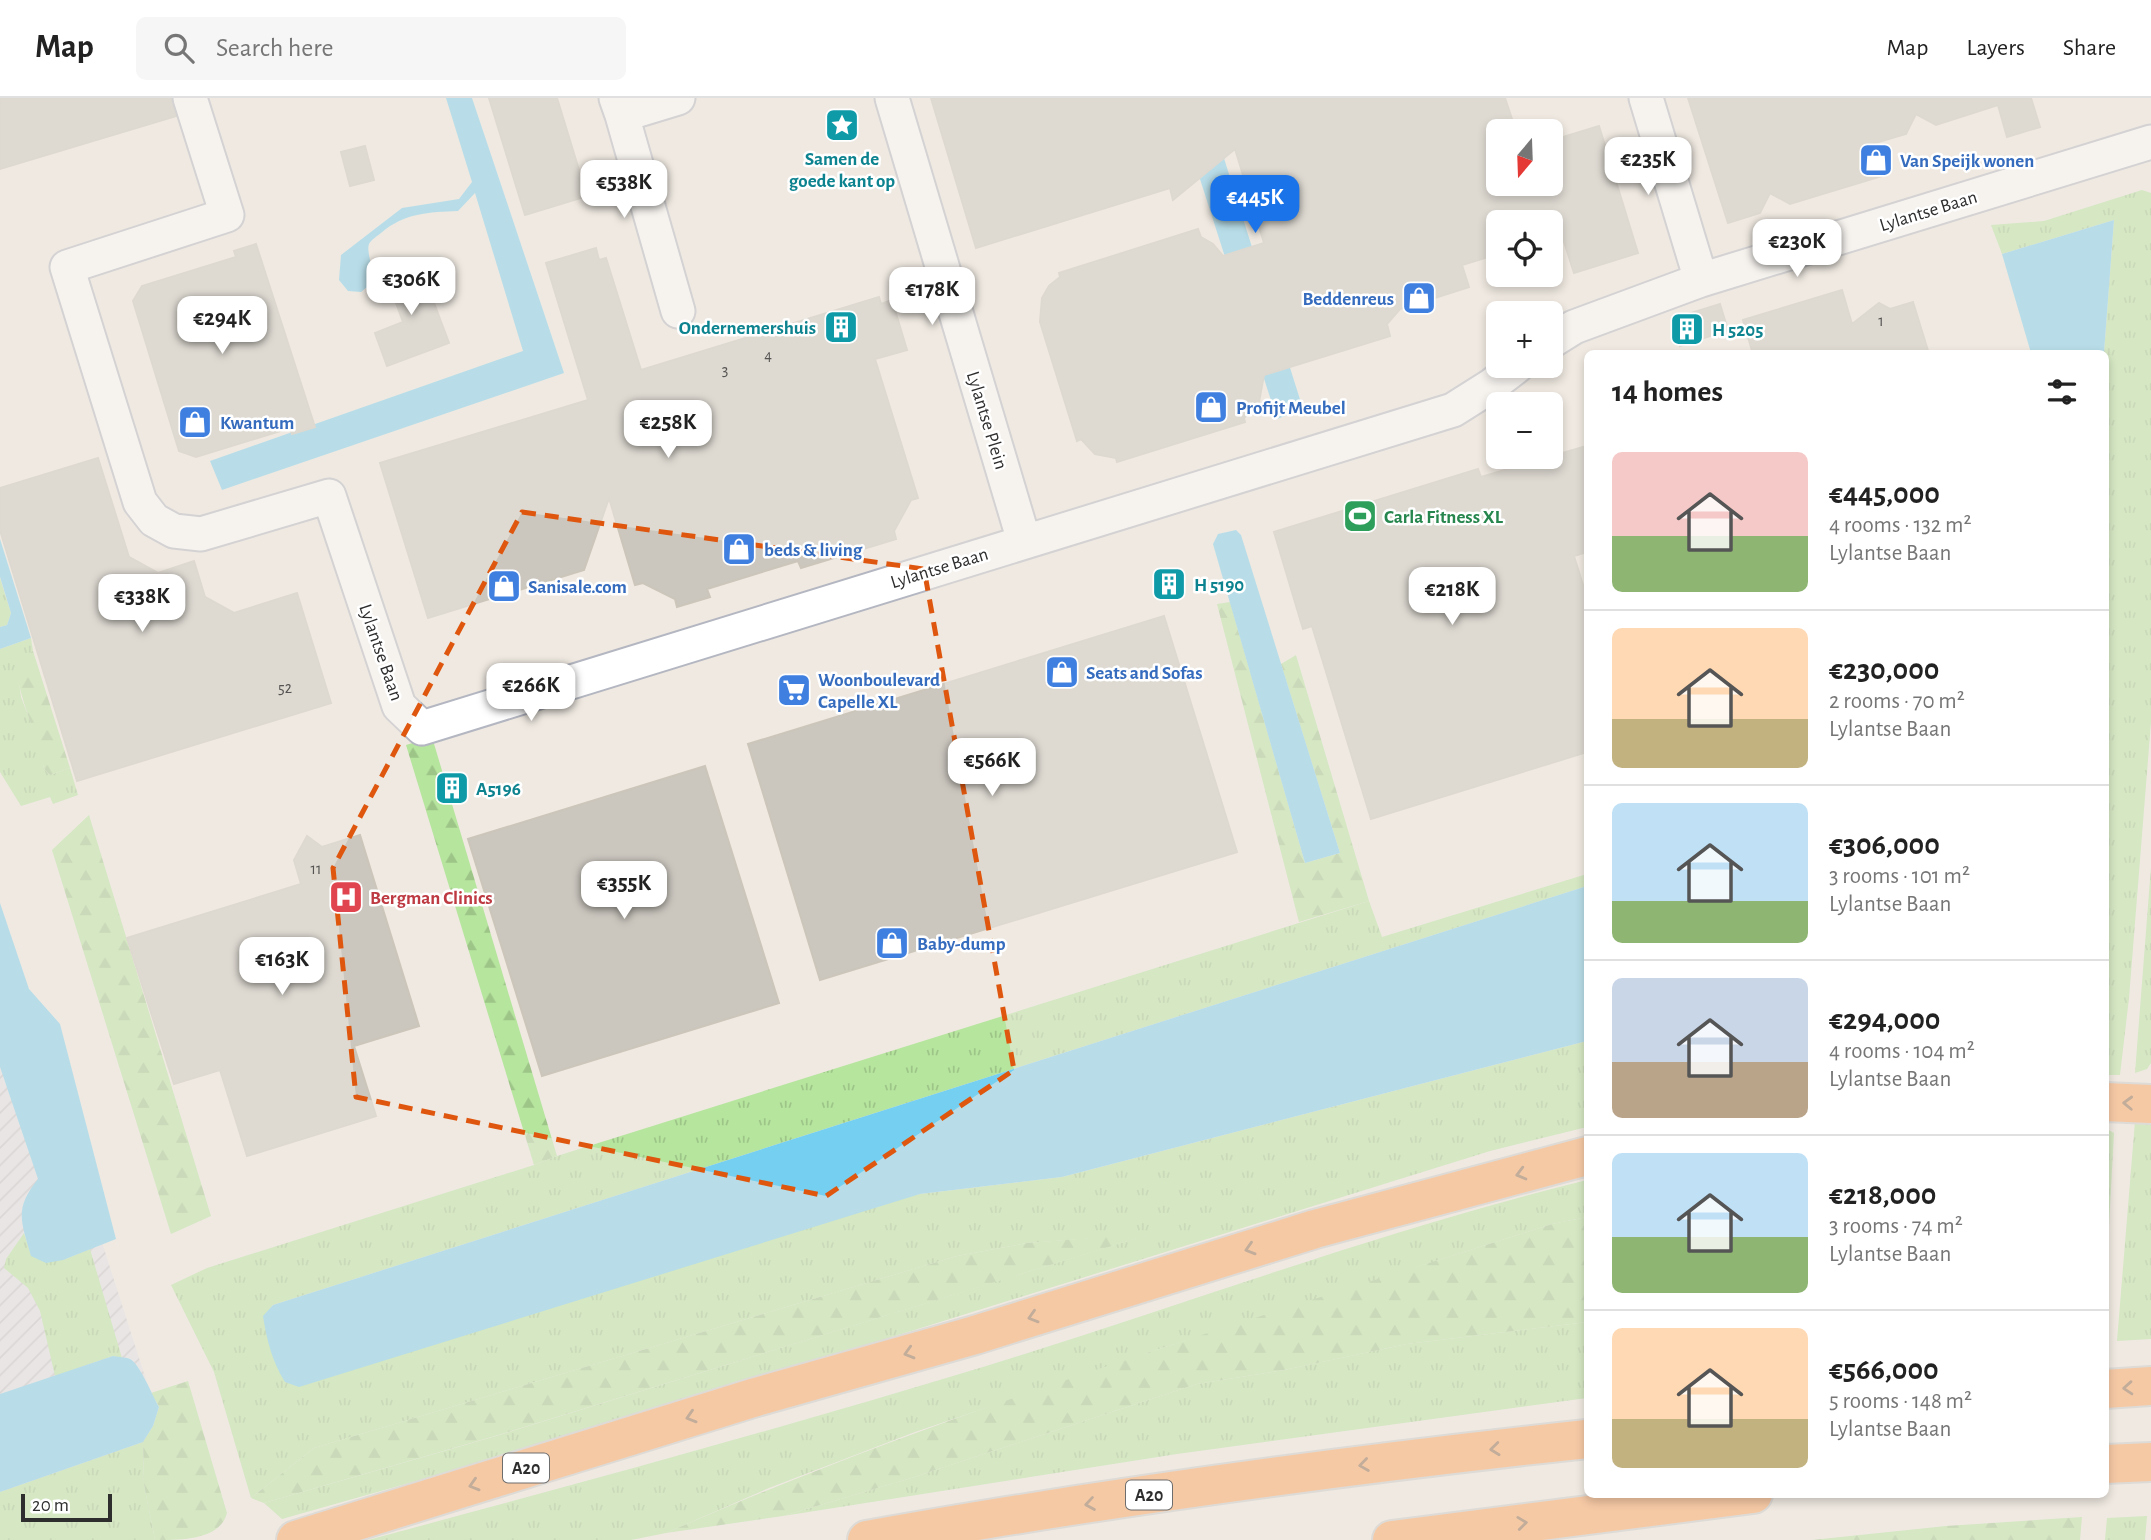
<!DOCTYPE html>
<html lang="en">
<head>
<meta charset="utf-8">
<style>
  body { margin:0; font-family:"Alegreya Sans",sans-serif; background:#f6f6f6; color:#222; height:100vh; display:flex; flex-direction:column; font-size:26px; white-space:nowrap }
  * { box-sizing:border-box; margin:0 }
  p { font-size:23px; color:#767676 }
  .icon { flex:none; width:38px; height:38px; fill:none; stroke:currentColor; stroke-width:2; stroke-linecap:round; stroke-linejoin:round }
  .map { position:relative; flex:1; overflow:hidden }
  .drawer { position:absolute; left:1584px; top:252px; width:525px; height:1148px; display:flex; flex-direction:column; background:#fff; border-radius:10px; box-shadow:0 4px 10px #0003 }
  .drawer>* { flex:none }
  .needle { width:46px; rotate:199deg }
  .tools { position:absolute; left:1486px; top:21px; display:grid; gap:14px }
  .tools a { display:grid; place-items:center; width:77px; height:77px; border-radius:10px; background:#fff; box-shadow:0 4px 10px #0003; font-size:35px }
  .scale { position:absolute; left:21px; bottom:18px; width:91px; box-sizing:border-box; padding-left:7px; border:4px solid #2e2e2e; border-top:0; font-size:19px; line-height:24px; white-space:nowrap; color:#2e2e2e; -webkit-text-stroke:5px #fff; paint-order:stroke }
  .price { position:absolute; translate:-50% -60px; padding:0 16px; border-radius:14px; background:#fff; color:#222; font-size:23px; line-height:46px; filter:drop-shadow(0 2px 4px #0008) }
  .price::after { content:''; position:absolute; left:50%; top:42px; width:21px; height:16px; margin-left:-10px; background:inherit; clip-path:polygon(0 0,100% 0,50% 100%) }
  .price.on { background:#1a73e8; color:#fff }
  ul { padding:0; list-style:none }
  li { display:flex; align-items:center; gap:21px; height:175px; padding:0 28px }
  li+li { border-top:2px solid #e0e0e0 }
  li span { display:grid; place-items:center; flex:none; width:196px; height:140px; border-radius:10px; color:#555 }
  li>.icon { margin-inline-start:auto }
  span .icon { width:84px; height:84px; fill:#fffc; stroke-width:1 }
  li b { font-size:30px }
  h2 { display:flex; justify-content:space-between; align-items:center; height:84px; padding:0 28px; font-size:30px }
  header { display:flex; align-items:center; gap:42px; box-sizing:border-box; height:98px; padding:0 35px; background:#fff; border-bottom:2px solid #e0e0e0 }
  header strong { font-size:33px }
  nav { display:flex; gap:38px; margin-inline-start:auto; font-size:24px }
  .search { width:490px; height:63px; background:#f6f6f6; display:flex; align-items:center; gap:18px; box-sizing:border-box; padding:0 24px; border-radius:10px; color:#767676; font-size:26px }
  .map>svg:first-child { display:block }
  .industrial { fill:url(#industrial-furrows) }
  .grass { fill:url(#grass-tufts) }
  .forest { fill:url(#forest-firs) }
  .water { fill:#75cff0 }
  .building { fill:#cbc7bf; stroke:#cbc5ba; stroke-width:2 }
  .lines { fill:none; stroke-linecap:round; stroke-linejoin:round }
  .street-casing { stroke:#b4b7c1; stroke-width:37 }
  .highway-casing { stroke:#c9c9c9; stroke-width:42 }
  .street { stroke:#fff; stroke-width:33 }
  .highway { stroke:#ffa35c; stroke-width:38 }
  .oneway { stroke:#8c6343 }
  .marked { fill:none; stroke:#df570e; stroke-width:5; stroke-dasharray:14 9; stroke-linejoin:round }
  .labels { text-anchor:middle; stroke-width:5; stroke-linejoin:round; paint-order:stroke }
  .number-label { font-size:16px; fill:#555452 }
  .shield { fill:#fff; stroke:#6d6d6d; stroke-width:2 }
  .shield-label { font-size:18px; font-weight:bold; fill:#2e2e2e }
  .culture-label { font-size:19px; font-weight:bold; fill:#0d838f; stroke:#fff; text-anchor:start }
  .shop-label { font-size:19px; font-weight:bold; fill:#366cbe; stroke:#fff; text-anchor:start }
  .street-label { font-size:19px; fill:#2e2e2e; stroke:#fff }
  .leisure-label { font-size:19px; font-weight:bold; fill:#27864d; stroke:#fff; text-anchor:start }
  .health-label { font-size:19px; font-weight:bold; fill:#be3a42; stroke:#fff; text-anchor:start }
</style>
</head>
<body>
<header>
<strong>Map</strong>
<div class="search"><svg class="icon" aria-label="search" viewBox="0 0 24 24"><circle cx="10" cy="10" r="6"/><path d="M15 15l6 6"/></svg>Search here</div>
<nav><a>Map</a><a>Layers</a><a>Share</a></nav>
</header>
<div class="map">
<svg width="2151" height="1442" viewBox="0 0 2151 1442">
  <defs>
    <pattern id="industrial-furrows" width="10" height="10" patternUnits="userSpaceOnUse" patternTransform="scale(1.75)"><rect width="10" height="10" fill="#e3e1e8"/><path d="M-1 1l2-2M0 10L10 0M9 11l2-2" fill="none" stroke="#c3c1c7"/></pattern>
    <pattern id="grass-tufts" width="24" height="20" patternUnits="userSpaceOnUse" patternTransform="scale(1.75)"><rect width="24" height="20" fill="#b6e59e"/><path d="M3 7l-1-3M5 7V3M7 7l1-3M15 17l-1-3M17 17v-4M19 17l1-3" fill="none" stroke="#9dc588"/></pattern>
    <pattern id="forest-firs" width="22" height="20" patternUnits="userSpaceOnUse" patternTransform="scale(1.75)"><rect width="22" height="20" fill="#b6e59e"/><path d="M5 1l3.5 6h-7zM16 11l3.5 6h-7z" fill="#9dc588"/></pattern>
  </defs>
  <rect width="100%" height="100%" fill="#efe9e1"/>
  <path class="industrial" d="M 0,826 L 189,1416 L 0,1442 Z"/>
  <path class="grass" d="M 2142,92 L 2151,95 L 2151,624 L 2129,900 L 2120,977 L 2105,977 L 2104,255 L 2114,122 L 2002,156 L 1991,127 L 2044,123 Z
    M 0,480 L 11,515 L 7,527 L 0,529 Z
    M 31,540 L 33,553 L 16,563 L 21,599 L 41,651 L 44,671 L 50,677 L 70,670 L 78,697 L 53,706 L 50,699 L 21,708 L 0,674 L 0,551 Z
    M 2151,769 L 2151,965 L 2147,971 L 2135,975 Z
    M 1587,776 L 1587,788 L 273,1207 L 264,1218 L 920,1096 L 1062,1079 L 1587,943 L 1587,1029 L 1490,1053 L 558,1343 L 282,1421 L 264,1405 L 496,1338 L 1150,1136 L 1027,1145 L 957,1158 L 314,1350 L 251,1400 L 214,1274 L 171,1187 L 207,1170 L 534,1067 L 557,1058 L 1369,803 L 1382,839 Z
    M 2135,1023 L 2151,1025 L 2151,1241 L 2117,1243 Z
    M 2105,1030 L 2114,1035 L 2105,1202 Z
    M 1587,1082 L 1587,1119 L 1552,1126 L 1162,1250 L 915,1334 L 769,1390 L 666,1435 L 631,1442 L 368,1442 C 574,1387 779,1331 983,1269 C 1185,1207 1382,1132 1587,1082 Z
    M 24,1135 L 31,1157 L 63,1162 L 90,1151 L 122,1260 L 113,1258 L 55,1278 L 40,1213 L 28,1190 L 4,1170 L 6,1161 Z
    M 1587,1224 L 1587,1300 L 1177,1356 L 783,1418 L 908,1381 L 1197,1286 L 1284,1272 L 1407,1246 Z
    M 143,1344 L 144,1386 L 155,1442 L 0,1442 L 0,1394 Z
    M 2147,1418 L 2145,1442 L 2105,1442 L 2107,1420 Z"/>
  <path class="forest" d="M 1230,504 L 1305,765 L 1340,755 L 1281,566 L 1296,557 L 1369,803 L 1299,824 L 1217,506 Z
    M 33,553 L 70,670 L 50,677 L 44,671 C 38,634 17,601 16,562 Z
    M 432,639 L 557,1058 L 534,1067 L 406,647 Z
    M 89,717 L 211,1118 L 171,1136 L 52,752 Z
    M 1587,1119 L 1587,1224 L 1407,1246 L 1284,1272 L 1197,1286 L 908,1381 L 783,1418 L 666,1435 C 953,1309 1254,1221 1552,1126 Z
    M 1154,1135 L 495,1338 L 264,1405 L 251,1400 L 314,1350 L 957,1158 L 1027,1145 Z
    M 188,1283 L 227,1415 C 220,1442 182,1442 155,1442 L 144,1386 L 143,1344 L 153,1328 L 159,1309 L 151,1295 Z
    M 2082,1419 L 2080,1442 L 1812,1442 L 1946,1428 Z"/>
  <path class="water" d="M 446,0 L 472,0 L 564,275 L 222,392 L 210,363 L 523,253 L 475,95 L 458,113 C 429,114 404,115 381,135 C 377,138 371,142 369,146 C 366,154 374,172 373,184 L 361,194 L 348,193 L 339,182 L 341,157 L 402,110 L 459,101 L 472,84 Z
    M 1174,0 L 1205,0 L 1303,311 L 1277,321 Z
    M 2114,122 L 2104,255 L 2031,255 L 2002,156 Z
    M 1236,432 L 1241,437 L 1340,755 L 1305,765 L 1213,446 L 1218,436 Z
    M 0,441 L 31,540 L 0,551 L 0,529 L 7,527 L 11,515 L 0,479 Z
    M 1587,788 L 1587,943 L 1062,1079 L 920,1096 L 299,1289 L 285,1284 C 272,1263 267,1243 263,1218 L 273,1207 Z
    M 0,805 L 29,891 L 60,926 L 116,1141 L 63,1162 L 46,1165 L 31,1158 C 21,1123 14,1111 38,1081 L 0,969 Z
    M 113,1258 C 117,1259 125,1259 130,1261 C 140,1266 152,1297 159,1309 L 153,1328 L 143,1344 L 0,1394 L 0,1296 Z"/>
  <path class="building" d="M 0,0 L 171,0 L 176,18 L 0,71 Z
    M 489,0 L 557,0 L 587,98 L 525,117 Z
    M 931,0 L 1505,0 L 1516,33 L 1498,33 L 1498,86 L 1550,86 L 1550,43 L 1599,28 L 1638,155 L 1574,175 L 1559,128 L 1550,130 L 1550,124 L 1498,124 L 1498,156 L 1462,167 L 1469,189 L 1400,211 L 1387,226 L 1390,238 L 1264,277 L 1259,304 L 1244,320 L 1245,324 L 1117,364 L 1116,360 L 1095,356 L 1081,341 L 1077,343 L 1040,224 L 1042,200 L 1049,188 L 1060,179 L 1059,175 L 1198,131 L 1201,139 L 1213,146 L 1223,158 L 1264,145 L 1235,51 L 1173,102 L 1170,90 L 976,150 Z
    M 1688,0 L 2031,0 L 2040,29 L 2007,39 L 1998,7 L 1936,27 L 1916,16 L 1906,36 L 1875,45 L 1885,77 L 1790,106 L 1770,95 L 1760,115 L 1728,125 Z
    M 365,48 L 374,82 L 350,88 L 341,54 Z
    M 256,146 L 315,329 L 292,336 L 290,330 L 196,359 L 179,353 L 133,203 L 142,188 L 236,159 L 234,153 Z
    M 596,150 L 599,162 L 606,160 L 641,272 L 879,199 L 881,206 L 892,202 L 907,252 L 875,261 L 918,400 L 911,402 L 894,433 L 896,441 L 801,470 L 798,463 L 707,491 L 710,499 L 677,509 L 675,501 L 643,485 L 635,487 L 609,400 L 584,472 L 428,520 L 380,365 L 588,302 L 546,165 Z
    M 418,162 L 449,245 L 387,268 L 375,235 L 403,224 L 385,175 Z
    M 1842,192 L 1852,226 L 1879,205 L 1890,211 L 1913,204 L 1929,256 L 1753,256 L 1743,222 Z
    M 1720,206 L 1728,232 L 1680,248 L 1672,221 Z
    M 1583,349 L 1587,363 L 1587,454 L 1574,458 L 1587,500 L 1587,654 L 1371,721 L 1312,528 L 1303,531 L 1274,434 L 1478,371 L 1481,379 Z
    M 98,360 L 129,459 L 158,475 L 194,463 L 205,499 L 234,515 L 297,495 L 331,605 L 77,683 L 0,432 L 0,390 Z
    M 1164,518 L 1237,754 L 820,882 L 748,646 Z
    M 705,668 L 779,905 L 542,978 L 468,741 Z
    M 360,737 L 419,928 L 354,948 L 376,1018 L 247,1058 L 220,972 L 174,986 L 127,840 L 301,786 L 294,762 L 307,738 L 322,749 Z"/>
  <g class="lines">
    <g class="street-casing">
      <path id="street" d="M 190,0 L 227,117 L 67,169 L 140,404 L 154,422 L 174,433 L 201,436 L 329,398 L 399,608 L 422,630 L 1453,312 L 1491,288 L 1517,268
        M 616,0 L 622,17 L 678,0
        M 892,0 L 1024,443
        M 1646,0 L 1701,182
        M 622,17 L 678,213
        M 1550,244 L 1574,229 L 1701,182 L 2151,44"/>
    </g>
    <g class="highway-casing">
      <path id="highway" d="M 2105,1004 L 2151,1006
        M 2105,1291 L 2151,1288
        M 2105,1366 L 2151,1364
        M 296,1442 L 756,1299 L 975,1237 L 1315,1131 L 1587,1058
        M 867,1442 C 1106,1399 1347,1367 1587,1341
        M 1392,1442 L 1753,1396"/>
    </g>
    <use href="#street" class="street"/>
    <use href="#highway" class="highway"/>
  </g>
  <defs><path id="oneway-chevron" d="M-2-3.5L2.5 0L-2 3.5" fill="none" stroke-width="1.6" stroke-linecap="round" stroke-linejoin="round" transform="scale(1.75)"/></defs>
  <g class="oneway">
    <use href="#oneway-chevron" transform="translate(2128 1005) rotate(-178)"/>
    <use href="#oneway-chevron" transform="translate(1521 1076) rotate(165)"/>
    <use href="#oneway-chevron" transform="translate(1250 1151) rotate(163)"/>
    <use href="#oneway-chevron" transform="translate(1033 1219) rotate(163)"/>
    <use href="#oneway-chevron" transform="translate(909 1255) rotate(164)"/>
    <use href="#oneway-chevron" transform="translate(2128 1290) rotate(176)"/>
    <use href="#oneway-chevron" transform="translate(691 1319) rotate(163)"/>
    <use href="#oneway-chevron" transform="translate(1495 1351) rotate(174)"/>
    <use href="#oneway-chevron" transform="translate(1364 1367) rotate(172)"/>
    <use href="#oneway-chevron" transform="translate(474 1387) rotate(163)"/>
    <use href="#oneway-chevron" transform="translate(1090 1406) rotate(171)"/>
    <use href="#oneway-chevron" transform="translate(1522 1425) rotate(-7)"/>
  </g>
  <path d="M0 0H2151V1442H0ZM 522,414 L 924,471 L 1014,972 L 826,1098 L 356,999 L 333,770 Z" fill="#efe9e1" fill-opacity=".55" fill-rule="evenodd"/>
  <path class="marked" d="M 522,414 L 924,471 L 1014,972 L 826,1098 L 356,999 L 333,770 Z"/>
  <defs>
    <g id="sight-square" transform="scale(1.75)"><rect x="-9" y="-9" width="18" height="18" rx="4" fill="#0f9aa8" stroke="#fff"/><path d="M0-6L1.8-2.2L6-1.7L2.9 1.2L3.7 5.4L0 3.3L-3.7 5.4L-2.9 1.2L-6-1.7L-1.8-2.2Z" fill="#fff"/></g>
    <g id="shop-square" transform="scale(1.75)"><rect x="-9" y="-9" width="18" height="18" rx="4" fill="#3f7fe0" stroke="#fff"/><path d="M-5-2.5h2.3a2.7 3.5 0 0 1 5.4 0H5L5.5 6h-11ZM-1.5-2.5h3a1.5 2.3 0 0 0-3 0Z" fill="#fff"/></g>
    <g id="building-square" transform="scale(1.75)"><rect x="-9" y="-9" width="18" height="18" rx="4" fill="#0f9aa8" stroke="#fff"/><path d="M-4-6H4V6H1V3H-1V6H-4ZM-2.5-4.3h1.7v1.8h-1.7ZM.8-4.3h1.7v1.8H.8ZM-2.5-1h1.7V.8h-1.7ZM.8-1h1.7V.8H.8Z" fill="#fff"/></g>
    <g id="stadium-square" transform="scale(1.75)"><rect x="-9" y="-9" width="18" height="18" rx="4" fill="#2e9e5b" stroke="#fff"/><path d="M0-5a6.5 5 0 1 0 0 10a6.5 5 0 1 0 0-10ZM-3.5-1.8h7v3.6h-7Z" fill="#fff"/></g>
    <g id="supermarket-square" transform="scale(1.75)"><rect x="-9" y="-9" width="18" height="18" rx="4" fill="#3f7fe0" stroke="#fff"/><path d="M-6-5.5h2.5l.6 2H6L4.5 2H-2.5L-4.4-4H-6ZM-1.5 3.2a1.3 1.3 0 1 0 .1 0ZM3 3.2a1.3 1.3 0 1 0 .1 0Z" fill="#fff"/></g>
    <g id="hospital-square" transform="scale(1.75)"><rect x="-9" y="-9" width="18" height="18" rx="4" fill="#e0444e" stroke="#fff"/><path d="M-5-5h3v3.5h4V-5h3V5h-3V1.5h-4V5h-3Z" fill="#fff"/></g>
  </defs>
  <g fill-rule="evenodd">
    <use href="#sight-square" x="842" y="27"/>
    <use href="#shop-square" x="1876" y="62"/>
    <use href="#shop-square" x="1419" y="200"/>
    <use href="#building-square" x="841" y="229"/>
    <use href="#building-square" x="1687" y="231"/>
    <use href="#shop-square" x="1211" y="309"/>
    <use href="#shop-square" x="195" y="324"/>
    <use href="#stadium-square" x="1360" y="418"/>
    <use href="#shop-square" x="739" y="451"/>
    <use href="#building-square" x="1169" y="486"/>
    <use href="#shop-square" x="504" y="488"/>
    <use href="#shop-square" x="1062" y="574"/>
    <use href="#supermarket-square" x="794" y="592"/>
    <use href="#building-square" x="452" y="690"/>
    <use href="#hospital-square" x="346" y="799"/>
    <use href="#shop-square" x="892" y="845"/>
  </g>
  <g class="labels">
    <g class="number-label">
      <text x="1881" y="228">1</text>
      <text x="768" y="262">4</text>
      <text x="725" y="277">3</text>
      <text x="285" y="595">52</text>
      <text x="316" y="776">11</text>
    </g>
    <g class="shield">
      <rect x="503" y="1355.5" width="46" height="29" rx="5"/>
      <rect x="1126" y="1382.5" width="46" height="29" rx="5"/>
    </g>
    <g class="shield-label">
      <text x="526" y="1376">A20</text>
      <text x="1149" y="1403">A20</text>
    </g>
    <g class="culture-label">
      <text x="842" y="67" text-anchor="middle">Samen de<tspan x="842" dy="22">goede kant op</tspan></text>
      <text x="816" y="236" text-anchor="end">Ondernemershuis</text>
      <text x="1712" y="238">H 5205</text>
      <text x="1194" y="493">H 5190</text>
      <text x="476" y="697">A5196</text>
    </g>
    <g class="shop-label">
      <text x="1900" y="69">Van Speijk wonen</text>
      <text x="1394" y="207" text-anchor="end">Beddenreus</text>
      <text x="1236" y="316">Profijt Meubel</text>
      <text x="220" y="331">Kwantum</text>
      <text x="764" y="458">beds &amp; living</text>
      <text x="528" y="495">Sanisale.com</text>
      <text x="1086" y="581">Seats and Sofas</text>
      <text x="818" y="588">Woonboulevard<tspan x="818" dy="22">Capelle XL</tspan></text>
      <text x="917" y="852">Baby-dump</text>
    </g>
    <g class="street-label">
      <text transform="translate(1928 112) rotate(-17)" y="7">Lylantse Baan</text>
      <text transform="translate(988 322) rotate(73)" y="7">Lylantse Plein</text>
      <text transform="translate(939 469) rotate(-17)" y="7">Lylantse Baan</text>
      <text transform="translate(382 554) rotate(71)" y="7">Lylantse Baan</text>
    </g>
    <g class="leisure-label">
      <text x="1384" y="425">Carla Fitness XL</text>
    </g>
    <g class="health-label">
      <text x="370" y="806">Bergman Clinics</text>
    </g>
  </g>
</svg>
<div class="tools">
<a><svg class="needle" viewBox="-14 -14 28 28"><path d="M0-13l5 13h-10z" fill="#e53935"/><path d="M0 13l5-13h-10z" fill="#767676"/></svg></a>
<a><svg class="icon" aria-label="locate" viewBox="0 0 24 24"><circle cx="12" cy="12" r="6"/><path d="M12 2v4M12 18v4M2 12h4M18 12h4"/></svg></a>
<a>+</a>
<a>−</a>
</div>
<div class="scale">20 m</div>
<b class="price" style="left:1648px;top:99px">€235K</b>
<b class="price" style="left:624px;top:122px">€538K</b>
<b class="price on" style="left:1255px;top:137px">€445K</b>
<b class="price" style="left:1797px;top:181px">€230K</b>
<b class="price" style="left:411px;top:219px">€306K</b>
<b class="price" style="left:932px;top:229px">€178K</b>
<b class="price" style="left:222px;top:258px">€294K</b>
<b class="price" style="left:668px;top:362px">€258K</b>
<b class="price" style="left:1452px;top:529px">€218K</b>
<b class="price" style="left:142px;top:536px">€338K</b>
<b class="price" style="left:531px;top:625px">€266K</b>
<b class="price" style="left:992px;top:700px">€566K</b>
<b class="price" style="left:624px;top:823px">€355K</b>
<b class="price" style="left:282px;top:899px">€163K</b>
<section class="drawer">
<h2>14 homes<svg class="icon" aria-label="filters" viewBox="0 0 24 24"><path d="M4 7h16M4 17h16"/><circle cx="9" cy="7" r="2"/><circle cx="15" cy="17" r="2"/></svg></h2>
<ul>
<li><span style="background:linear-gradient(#f6c9c9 60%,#8fb573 0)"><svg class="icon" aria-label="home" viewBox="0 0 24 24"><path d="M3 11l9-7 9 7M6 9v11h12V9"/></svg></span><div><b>€445,000</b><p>4 rooms · 132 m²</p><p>Lylantse Baan</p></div></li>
<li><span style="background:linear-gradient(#ffd9b3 65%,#c2b280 0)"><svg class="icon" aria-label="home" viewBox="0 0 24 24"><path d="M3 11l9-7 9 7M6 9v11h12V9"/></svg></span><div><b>€230,000</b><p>2 rooms · 70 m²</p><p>Lylantse Baan</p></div></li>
<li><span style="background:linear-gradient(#bfe0f5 70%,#8fb573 0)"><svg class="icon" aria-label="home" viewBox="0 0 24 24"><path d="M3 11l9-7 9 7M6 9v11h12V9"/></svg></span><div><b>€306,000</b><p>3 rooms · 101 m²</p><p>Lylantse Baan</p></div></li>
<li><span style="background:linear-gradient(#c9d6e8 60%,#b9a48a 0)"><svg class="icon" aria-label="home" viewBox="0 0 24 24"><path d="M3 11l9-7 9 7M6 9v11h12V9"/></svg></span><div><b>€294,000</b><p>4 rooms · 104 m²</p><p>Lylantse Baan</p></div></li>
<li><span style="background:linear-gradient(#bfe0f5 60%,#8fb573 0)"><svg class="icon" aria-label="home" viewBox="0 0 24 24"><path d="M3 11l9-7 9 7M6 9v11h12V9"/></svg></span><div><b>€218,000</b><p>3 rooms · 74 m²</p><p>Lylantse Baan</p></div></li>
<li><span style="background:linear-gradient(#ffd9b3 65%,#c2b280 0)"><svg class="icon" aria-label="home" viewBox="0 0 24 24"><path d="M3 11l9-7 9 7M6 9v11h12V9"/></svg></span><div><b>€566,000</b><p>5 rooms · 148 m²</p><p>Lylantse Baan</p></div></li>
</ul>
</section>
</div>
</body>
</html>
